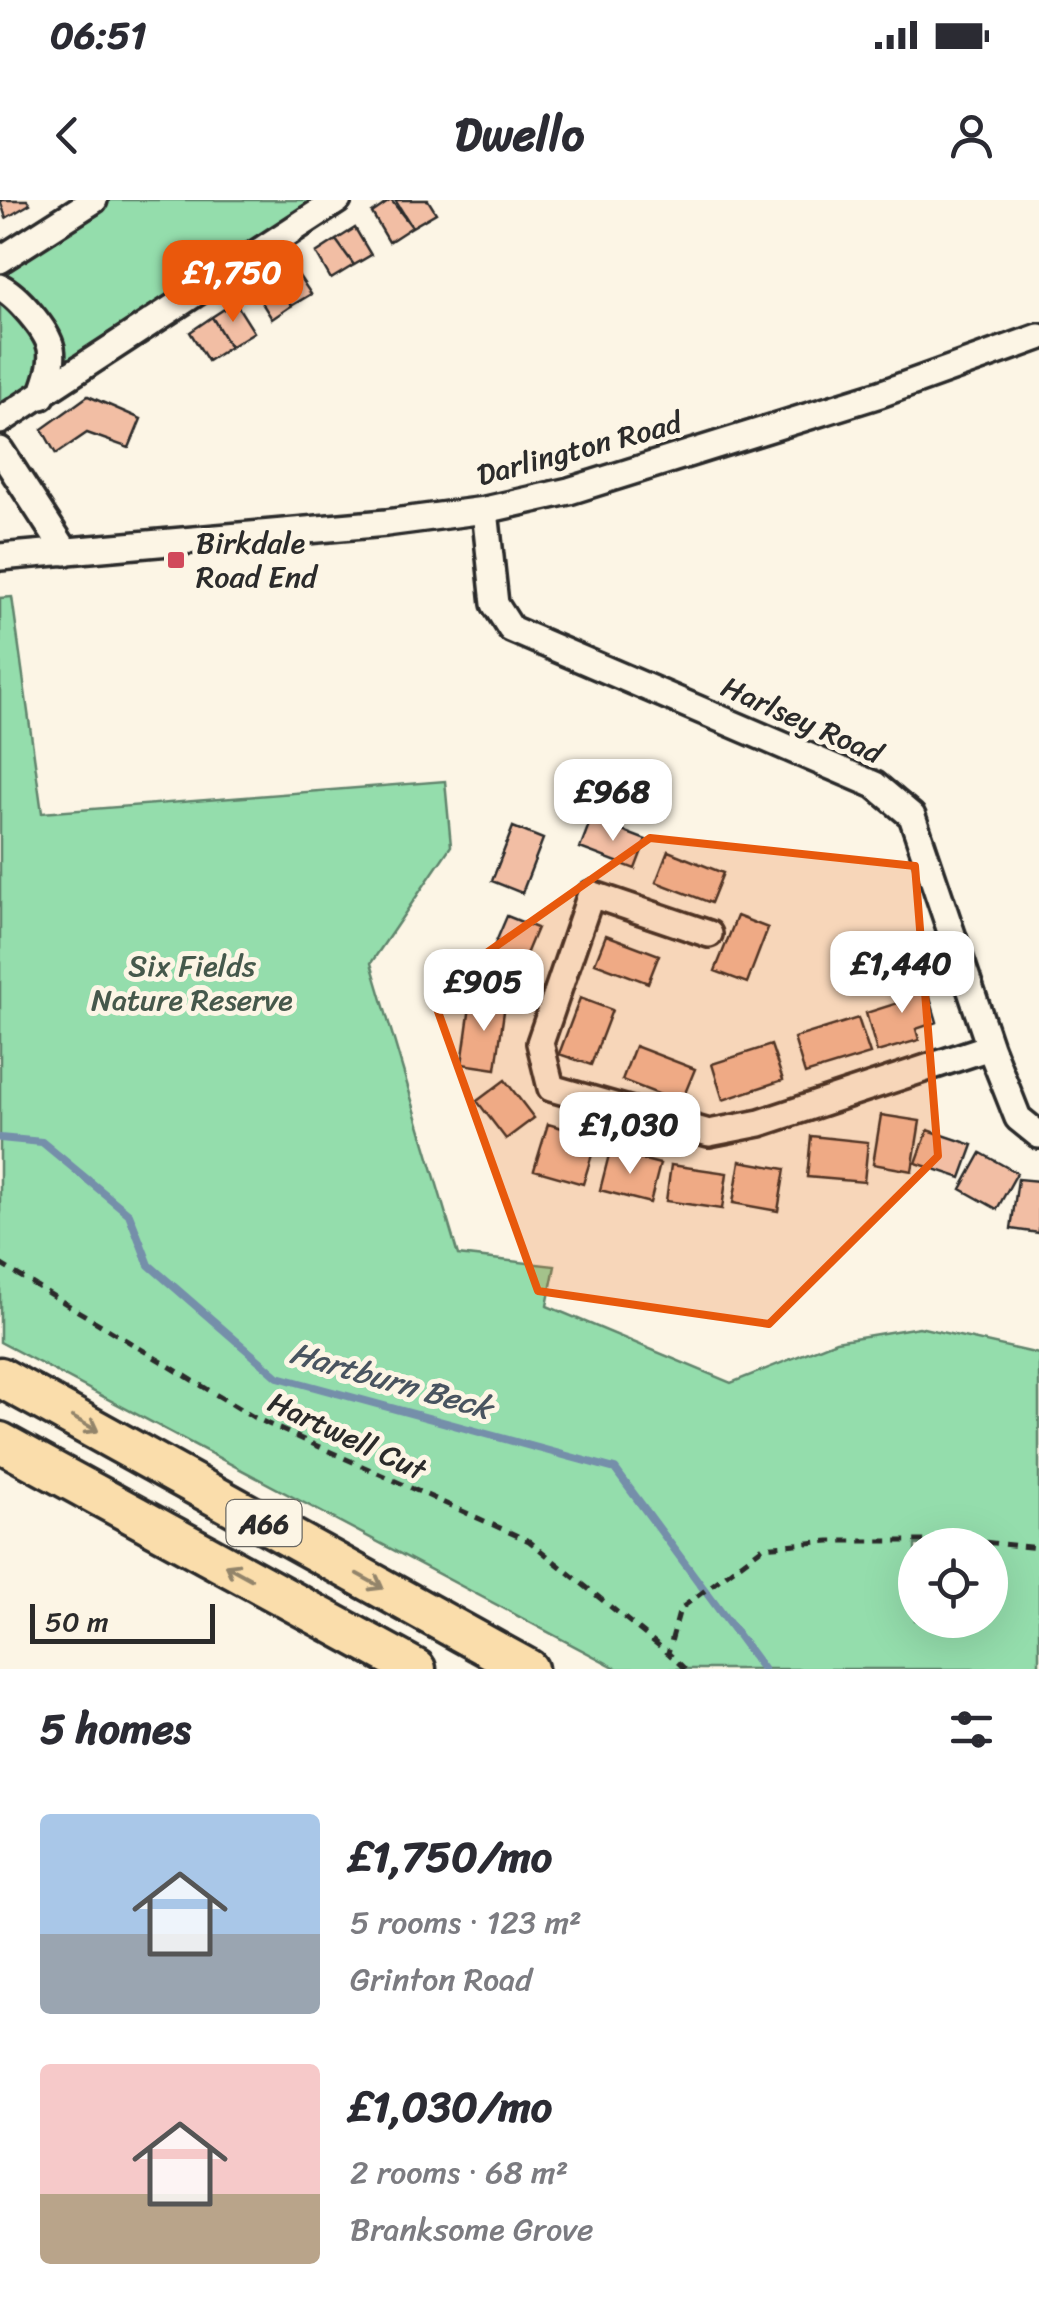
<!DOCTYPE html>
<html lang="en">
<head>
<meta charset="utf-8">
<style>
  body { margin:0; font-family:Sriracha,sans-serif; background:#f2f2f3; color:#2b2b33; height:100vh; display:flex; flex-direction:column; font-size:38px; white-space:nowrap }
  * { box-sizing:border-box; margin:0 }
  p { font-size:32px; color:#7c7c81 }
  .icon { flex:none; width:55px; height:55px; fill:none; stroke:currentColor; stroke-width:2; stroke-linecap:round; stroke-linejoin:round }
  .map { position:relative; height:1469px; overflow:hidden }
  .details { display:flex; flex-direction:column; background:#fff; flex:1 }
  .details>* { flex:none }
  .fabs { position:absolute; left:898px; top:1328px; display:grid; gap:20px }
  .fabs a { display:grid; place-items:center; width:110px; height:110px; border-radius:50%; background:#fff; box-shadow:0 10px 40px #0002; font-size:50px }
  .scale { position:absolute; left:30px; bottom:25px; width:185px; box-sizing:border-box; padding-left:10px; border:5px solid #2b2b2b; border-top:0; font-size:28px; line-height:35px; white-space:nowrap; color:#2b2b2b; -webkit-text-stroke:8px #fcf5e5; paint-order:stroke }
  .price { position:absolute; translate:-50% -85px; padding:0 22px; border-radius:20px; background:#fff; color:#222; font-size:32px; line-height:65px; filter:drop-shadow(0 2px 5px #0008) }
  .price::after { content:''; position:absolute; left:50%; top:60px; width:30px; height:22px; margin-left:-15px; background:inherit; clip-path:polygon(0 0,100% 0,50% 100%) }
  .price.active { background:#ea580c; color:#fff }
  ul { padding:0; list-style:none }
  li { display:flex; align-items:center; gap:30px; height:250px; padding:0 40px }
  li span { display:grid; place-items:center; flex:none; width:280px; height:200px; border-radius:10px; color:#555 }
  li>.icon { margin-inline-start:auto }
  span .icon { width:120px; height:120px; fill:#fffc; stroke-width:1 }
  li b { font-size:42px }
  h2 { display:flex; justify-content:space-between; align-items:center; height:120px; padding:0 40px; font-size:42px }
  .status { display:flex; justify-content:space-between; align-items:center; height:70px; padding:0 50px; background:#fff; direction:ltr }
  .status svg { height:28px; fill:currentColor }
  header { display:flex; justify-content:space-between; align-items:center; height:130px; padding:0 40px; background:#fff; font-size:45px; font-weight:700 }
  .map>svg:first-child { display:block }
  .green { fill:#94ddac; stroke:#60846c; stroke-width:2.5; fill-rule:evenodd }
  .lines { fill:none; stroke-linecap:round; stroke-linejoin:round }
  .stream { stroke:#748faa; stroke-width:8 }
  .building { fill:#f2bea4; stroke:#2b2b2b; stroke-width:2.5 }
  .minor-casing { stroke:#2b2b2b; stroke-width:32 }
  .highway-casing { stroke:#2b2b2b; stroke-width:45 }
  .path { stroke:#2b2b2b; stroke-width:5; stroke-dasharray:10 8; stroke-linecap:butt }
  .minor { stroke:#fcf5e5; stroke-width:25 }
  .highway { stroke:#faddab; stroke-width:38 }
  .oneway { stroke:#92846b }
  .marked { fill:#e8590c; fill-opacity:0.2; stroke:#e8590c; stroke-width:8; stroke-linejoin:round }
  .poi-dot { fill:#d1495b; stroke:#fcf5e5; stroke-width:4 }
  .labels { text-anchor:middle; stroke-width:10; stroke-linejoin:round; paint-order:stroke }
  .shield { fill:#fcf5e5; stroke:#6a6863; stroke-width:2.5 }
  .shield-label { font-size:28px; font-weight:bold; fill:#2b2b2b }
  .street-label { font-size:30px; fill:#2b2b2b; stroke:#fcf5e5 }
  .poi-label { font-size:30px; fill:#2b2b2b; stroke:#fcf5e5; text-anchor:start }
  .park-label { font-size:30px; fill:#45584b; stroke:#fcf5e5 }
  .water-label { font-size:32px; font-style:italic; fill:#495460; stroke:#fcf5e5 }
</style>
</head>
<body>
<div class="status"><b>06:51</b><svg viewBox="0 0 49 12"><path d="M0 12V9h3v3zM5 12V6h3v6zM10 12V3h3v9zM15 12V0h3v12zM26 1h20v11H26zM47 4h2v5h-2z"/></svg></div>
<header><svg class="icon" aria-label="back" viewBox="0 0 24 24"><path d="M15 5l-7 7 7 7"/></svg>Dwello<svg class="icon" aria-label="person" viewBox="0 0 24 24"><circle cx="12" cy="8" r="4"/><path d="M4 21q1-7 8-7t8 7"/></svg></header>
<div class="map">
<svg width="1039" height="1469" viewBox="0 0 1039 1469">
  <rect width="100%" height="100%" fill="#fcf5e5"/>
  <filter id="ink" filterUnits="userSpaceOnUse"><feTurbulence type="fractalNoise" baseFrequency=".01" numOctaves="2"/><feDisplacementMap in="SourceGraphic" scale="20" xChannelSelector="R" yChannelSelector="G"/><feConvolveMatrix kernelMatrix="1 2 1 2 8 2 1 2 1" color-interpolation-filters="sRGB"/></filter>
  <g filter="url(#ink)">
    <path class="green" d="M 68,0 L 352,0 L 10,229 L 0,214 L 0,44 Z
      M 12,397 L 42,613 L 445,581 L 451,646 L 371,763 L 458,1055 L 555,1066 L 547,1106 L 731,1183 L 836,1141 L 919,1127 L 1039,1154 L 1039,1469 L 618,1469 L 0,1142 L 0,398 ZM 915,1345 L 990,1345 L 990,1420 L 915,1420 Z"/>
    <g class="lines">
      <path class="stream" d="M 0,938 L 42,942 L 129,1014 L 149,1065 L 278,1177 L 615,1269 L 763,1469"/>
    </g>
    <path class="building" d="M 0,0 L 27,0 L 30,4 L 6,18 Z
      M 391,0 L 412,27 L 389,42 L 372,13 Z
      M 395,0 L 428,0 L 436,13 L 412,27 Z
      M 355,28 L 371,55 L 354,65 L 336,40 Z
      M 336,40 L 354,65 L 331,79 L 316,53 Z
      M 291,64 L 311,94 L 291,106 L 272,77 Z
      M 272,77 L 291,106 L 272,119 L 254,90 Z
      M 235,102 L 254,132 L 230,147 L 212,117 Z
      M 212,117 L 230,147 L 208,161 L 190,132 Z
      M 88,196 L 141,219 L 129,248 L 87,233 L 56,254 L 42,229 Z
      M 591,619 L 646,640 L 635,669 L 580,648 Z
      M 513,627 L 543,639 L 522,693 L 492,681 Z
      M 668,651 L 723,673 L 711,703 L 656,682 Z
      M 507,716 L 537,728 L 514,783 L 484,770 Z
      M 737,716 L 768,728 L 747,783 L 715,771 Z
      M 606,735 L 659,755 L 648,783 L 595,763 Z
      M 924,777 L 937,822 L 916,829 L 919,840 L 877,852 L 866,813 L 898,803 L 893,787 Z
      M 580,798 L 612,810 L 591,865 L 559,854 Z
      M 471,799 L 505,804 L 496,869 L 462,864 Z
      M 858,818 L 870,854 L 805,874 L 794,838 Z
      M 771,845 L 783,880 L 723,900 L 712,864 Z
      M 635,846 L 695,869 L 681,903 L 622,880 Z
      M 505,880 L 534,918 L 506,939 L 477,901 Z
      M 881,915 L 920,921 L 912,971 L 873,964 Z
      M 548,924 L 597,938 L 583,984 L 534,970 Z
      M 928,930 L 973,945 L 961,978 L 916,963 Z
      M 811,936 L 868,942 L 864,982 L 807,977 Z
      M 610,951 L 660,964 L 650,1003 L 600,990 Z
      M 981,953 L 1017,973 L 997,1009 L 961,989 Z
      M 740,961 L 785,969 L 778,1011 L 733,1003 Z
      M 671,965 L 727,973 L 722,1009 L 666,1001 Z
      M 1018,979 L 1039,981 L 1039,1033 L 1011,1029 Z"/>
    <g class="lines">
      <g class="minor-casing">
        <path id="minor" d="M 0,60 L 94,0
          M 0,87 C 17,95 47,130 51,148 C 54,165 47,180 42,196
          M 0,221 L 338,0
          M 0,250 L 66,352
          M 485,310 L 495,404 L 511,429 L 875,585 L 912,616 L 990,847 L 1018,918 L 1039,935
          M 0,357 L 386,323 L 485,310 L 569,291 L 880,194 L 1039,137
          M 709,734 L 591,694 L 540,843 L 551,888 L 709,933 L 760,923 L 990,847"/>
      </g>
      <g class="highway-casing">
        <path id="highway" d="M 0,1177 L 528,1469
          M 0,1242 L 416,1469"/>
      </g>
      <path class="path" d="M 0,1064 L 255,1218 L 529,1341 L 668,1453
        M 685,1469 L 668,1453 L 680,1409 L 763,1347 L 830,1341 L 974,1341 L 1039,1348"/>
      <use href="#minor" class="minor"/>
      <use href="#highway" class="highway"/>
    </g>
    <defs><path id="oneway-shaft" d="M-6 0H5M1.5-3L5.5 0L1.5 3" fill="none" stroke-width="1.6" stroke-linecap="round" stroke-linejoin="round" transform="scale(2.5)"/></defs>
    <g class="oneway">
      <use href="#oneway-shaft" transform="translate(85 1224) rotate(29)"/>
      <use href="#oneway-shaft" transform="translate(238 1372) rotate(-151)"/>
      <use href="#oneway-shaft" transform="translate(370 1381) rotate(29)"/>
    </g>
  </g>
  <path class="marked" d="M 650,638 L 915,666 L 938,956 L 769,1124 L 538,1091 L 431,792 Z"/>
  <rect class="poi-dot" x="166" y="350" width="20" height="20" rx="5"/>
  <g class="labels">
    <rect class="shield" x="226.5" y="1300" width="75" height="46" rx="8"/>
    <g class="shield-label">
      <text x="264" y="1333">A66</text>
    </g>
    <g class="street-label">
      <text transform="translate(579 249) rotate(-15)" y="10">Darlington Road</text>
      <text transform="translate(802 520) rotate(24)" y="10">Harlsey Road</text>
      <text transform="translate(347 1236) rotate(25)" y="10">Hartwell Cut</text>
    </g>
    <g class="poi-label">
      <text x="196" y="353">Birkdale<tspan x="196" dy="34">Road End</tspan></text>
    </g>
    <g class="park-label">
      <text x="192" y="776">Six Fields<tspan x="192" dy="34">Nature Reserve</tspan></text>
    </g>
    <g class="water-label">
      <text transform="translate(391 1180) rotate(16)" y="11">Hartburn Beck</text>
    </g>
  </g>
</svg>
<div class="fabs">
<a><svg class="icon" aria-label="locate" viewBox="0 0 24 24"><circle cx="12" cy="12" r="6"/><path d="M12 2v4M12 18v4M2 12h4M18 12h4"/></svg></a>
</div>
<div class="scale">50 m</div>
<b class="price active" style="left:233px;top:125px">£1,750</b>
<b class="price" style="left:613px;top:644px">£968</b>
<b class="price" style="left:902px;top:816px">£1,440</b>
<b class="price" style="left:484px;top:834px">£905</b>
<b class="price" style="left:630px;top:977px">£1,030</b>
</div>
<section class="details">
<h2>5 homes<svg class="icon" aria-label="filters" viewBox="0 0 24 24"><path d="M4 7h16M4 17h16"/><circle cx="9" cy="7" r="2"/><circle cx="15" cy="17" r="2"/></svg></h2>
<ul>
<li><span style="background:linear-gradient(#a9c7e8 60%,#9aa5b1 0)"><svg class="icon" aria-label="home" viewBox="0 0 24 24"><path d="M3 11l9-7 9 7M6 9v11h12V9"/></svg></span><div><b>£1,750/mo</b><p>5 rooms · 123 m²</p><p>Grinton Road</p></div></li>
<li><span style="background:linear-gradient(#f6c9c9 65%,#b9a48a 0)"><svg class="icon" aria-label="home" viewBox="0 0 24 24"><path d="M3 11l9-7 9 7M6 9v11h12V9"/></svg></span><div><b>£1,030/mo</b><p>2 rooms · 68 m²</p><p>Branksome Grove</p></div></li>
</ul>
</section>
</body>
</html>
